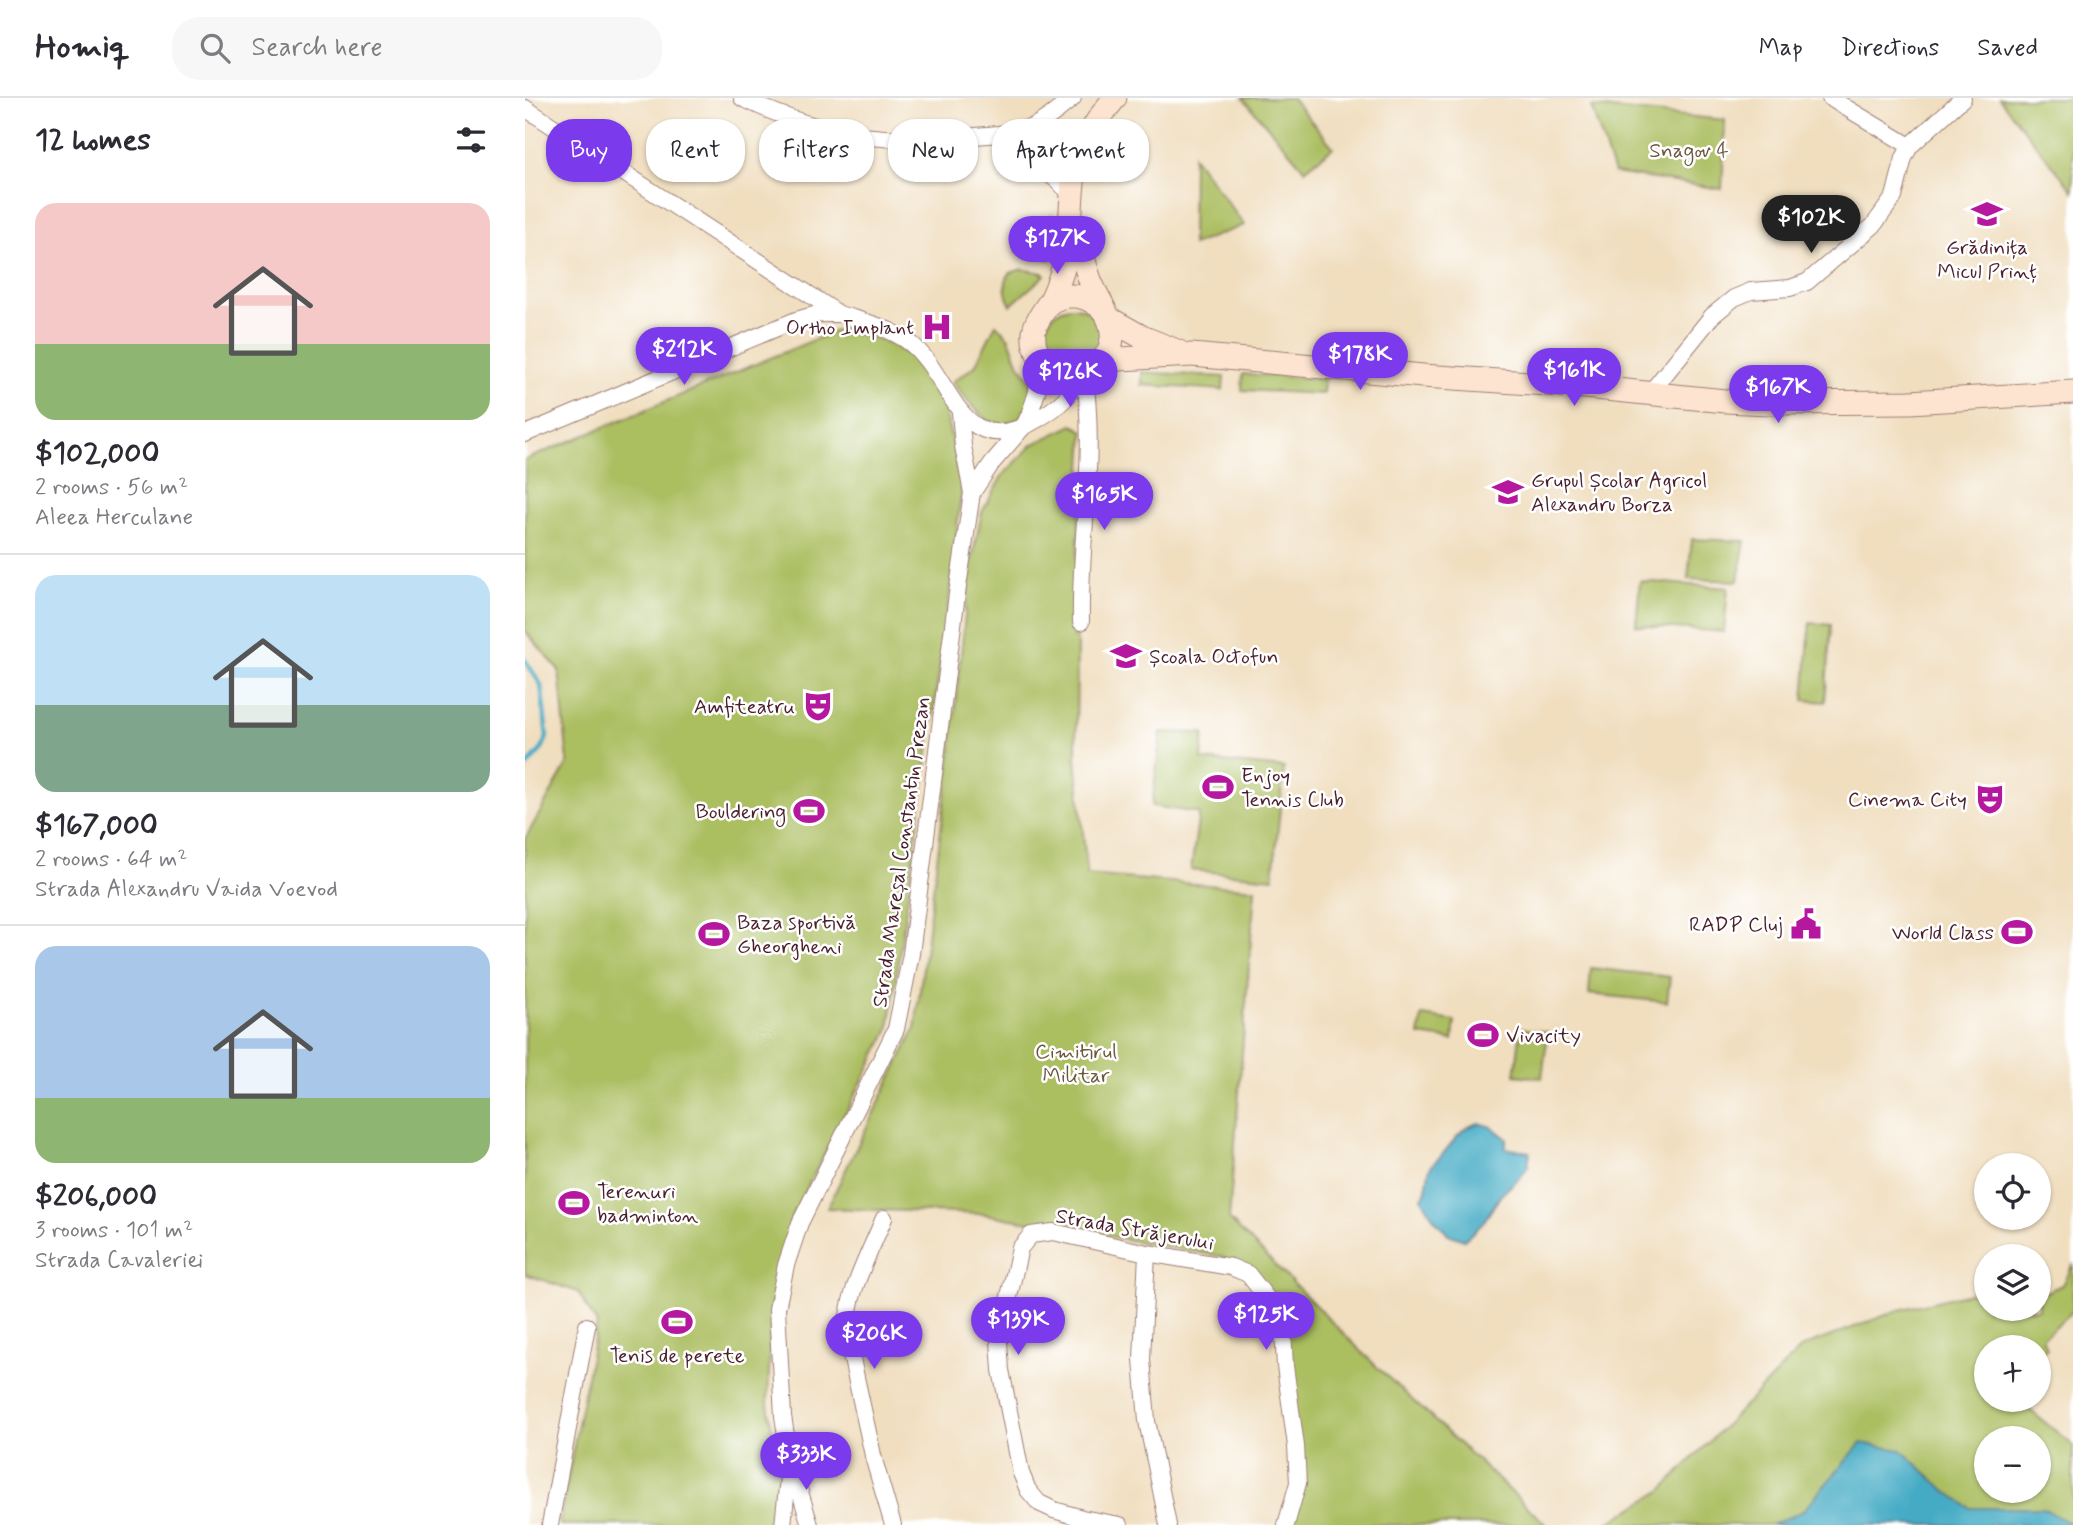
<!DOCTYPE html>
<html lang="en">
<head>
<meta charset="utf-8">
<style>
  body { margin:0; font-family:Mynerve,sans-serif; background:#f7f7f7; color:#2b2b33; height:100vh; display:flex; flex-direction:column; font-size:26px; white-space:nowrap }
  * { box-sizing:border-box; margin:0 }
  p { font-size:23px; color:#7c7c81 }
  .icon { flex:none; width:38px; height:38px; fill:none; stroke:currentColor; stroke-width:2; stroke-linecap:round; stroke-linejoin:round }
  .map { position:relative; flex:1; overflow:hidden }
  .panel { display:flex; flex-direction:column; background:#fff; width:525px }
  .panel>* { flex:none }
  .guide { position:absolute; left:21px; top:21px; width:665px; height:63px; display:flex; gap:14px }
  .tools { position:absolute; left:1449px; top:1055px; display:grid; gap:14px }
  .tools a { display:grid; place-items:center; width:77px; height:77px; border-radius:50%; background:#fff; box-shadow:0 2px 5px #0004; font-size:35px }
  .price { position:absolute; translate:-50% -60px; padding:0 16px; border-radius:24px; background:#7c3aed; color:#fff; font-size:23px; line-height:46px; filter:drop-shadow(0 2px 4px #0008) }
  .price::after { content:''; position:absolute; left:50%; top:42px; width:21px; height:16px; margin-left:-10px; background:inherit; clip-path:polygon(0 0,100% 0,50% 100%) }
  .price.active { background:#222; color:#fff }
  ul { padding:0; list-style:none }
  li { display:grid; align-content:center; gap:14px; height:371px; padding:0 35px }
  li+li { border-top:2px solid #e1e1e2 }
  li span { display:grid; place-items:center; height:217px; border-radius:21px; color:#555 }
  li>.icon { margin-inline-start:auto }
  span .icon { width:126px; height:126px; fill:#fffc; stroke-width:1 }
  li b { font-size:30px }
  h2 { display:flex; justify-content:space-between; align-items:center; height:84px; padding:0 35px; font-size:30px }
  .chip { padding:0 24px; border-radius:28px; background:#fff; box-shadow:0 2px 5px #0004; font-size:24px; line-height:63px }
  .chip.active { background:#7c3aed; color:#fff }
  header { display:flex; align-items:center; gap:42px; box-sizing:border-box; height:98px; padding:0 35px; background:#fff; border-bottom:2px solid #e1e1e2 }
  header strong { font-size:33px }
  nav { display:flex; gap:38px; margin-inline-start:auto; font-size:24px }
  .search { width:490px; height:63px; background:#f7f7f7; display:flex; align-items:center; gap:18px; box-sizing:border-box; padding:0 24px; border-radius:28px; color:#7c7c81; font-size:26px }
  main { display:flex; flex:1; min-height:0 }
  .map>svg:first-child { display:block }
  .green { fill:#abbe61; stroke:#7a6e46; stroke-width:2; fill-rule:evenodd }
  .water { fill:#45abc5; stroke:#486578; stroke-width:2 }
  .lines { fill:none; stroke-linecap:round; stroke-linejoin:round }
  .stream { stroke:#45abc5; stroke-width:4.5 }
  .minor-casing { stroke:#9d7e75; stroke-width:18 }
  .secondary-casing { stroke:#9d7e75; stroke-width:25 }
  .minor { stroke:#fff; stroke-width:16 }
  .secondary { stroke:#fde4d0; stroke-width:23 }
  .labels { text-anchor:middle; stroke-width:5; stroke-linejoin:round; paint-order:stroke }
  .park-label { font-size:21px; fill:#6c573e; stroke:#fff }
  .poi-label { font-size:21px; fill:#4a1f2b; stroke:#fff; text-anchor:end }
  .street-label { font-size:21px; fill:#4a1f2b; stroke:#fff }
</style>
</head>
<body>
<header>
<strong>Homiq</strong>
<div class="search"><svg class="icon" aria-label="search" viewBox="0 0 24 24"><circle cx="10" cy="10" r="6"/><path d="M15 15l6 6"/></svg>Search here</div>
<nav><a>Map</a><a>Directions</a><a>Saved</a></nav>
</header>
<main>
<section class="panel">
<h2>12 homes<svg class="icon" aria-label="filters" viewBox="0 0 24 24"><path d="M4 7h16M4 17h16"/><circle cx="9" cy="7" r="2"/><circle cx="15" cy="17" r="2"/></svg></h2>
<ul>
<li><span style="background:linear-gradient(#f6c9c9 65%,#8fb573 0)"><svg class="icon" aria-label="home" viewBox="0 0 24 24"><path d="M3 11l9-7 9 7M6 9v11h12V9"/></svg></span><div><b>$102,000</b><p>2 rooms · 56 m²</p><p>Aleea Herculane</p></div></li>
<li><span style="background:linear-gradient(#bfe0f5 60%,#7fa58c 0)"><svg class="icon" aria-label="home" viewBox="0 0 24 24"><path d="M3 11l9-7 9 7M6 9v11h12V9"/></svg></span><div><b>$167,000</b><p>2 rooms · 64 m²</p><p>Strada Alexandru Vaida Voevod</p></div></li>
<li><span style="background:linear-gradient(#a9c7e8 70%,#8fb573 0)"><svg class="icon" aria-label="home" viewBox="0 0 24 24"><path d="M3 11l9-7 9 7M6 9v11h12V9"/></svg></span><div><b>$206,000</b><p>3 rooms · 101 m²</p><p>Strada Cavaleriei</p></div></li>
</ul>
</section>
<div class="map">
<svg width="1548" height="1427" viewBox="0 0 1548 1427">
  <rect width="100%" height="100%" fill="#fff"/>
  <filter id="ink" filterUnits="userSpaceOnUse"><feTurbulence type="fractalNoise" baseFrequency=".0143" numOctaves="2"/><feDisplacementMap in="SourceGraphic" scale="14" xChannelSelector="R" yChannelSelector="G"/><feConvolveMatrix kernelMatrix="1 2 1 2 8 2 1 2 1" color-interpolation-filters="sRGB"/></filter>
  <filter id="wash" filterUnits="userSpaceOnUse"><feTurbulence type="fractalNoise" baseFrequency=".00686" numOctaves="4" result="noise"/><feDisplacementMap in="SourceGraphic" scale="28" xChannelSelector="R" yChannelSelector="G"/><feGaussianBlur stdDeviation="1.57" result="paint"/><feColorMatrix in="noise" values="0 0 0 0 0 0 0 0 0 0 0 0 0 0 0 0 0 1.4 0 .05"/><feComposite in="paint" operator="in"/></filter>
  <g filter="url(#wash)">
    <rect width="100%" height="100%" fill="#f0debf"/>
    <path class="green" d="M 718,0 L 767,0 L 808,49 L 780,72 Z
      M 1474,0 L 1548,0 L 1548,93 Z
      M 1066,9 L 1200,22 L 1197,91 L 1089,75 Z
      M 668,58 L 719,127 L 667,147 Z
      M 527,117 C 536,129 531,148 525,161 L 491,154 L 492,150 L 519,121 Z
      M 497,171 L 518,175 L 520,177 L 486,207 C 480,198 478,184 485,175 Z
      M520 237a28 28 0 1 1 56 0a28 28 0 1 1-56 0Z
      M 471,226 L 484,240 L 494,267 L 507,283 L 508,299 L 494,321 L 477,327 L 462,322 L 445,306 L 427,284 L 450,268 Z
      M 315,231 L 359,243 L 387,259 L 418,304 L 437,387 L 422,518 L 364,931 L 267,1119 L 246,1209 L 243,1306 L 256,1384 L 251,1427 L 34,1427 L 72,1226 L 53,1194 L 0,1176 L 0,741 L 43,665 L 34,572 L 0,533 L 0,362 Z
      M 617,274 L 699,279 L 698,292 L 617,287 Z
      M 718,276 L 799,281 L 798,296 L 717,292 Z
      M 548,327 L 559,333 L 548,540 L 552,541 L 551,660 L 562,777 L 730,791 L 704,1121 L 854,1271 L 1022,1427 L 764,1427 L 773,1385 L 758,1233 L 723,1176 L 698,1168 L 699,1159 L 459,1116 L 302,1110 L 390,931 L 425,662 L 445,470 L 457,414 L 477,378 L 508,346 Z
      M 1167,441 L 1220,443 L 1213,483 L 1163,481 Z
      M 1115,483 L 1203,490 L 1199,534 L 1111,527 Z
      M 1285,525 L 1306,527 L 1300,604 L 1279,602 Z
      M 636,634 L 679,635 L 677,662 L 759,670 L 748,780 L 666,772 L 674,715 L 627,708 Z
      M 1066,870 L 1145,879 L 1142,904 L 1064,896 Z
      M 897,918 L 930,923 L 928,942 L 894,937 Z
      M 996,930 L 1023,934 L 1017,980 L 990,977 Z
      M 1548,1166 L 1548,1213 L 1517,1240 L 1522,1250 L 1514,1257 L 1514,1250 L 1461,1250 L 1461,1302 L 1492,1302 L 1548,1347 L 1548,1427 L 1080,1427 L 1136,1393 L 1277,1249 L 1374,1212 L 1461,1191 L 1461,1211 L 1514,1211 L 1514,1197 L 1537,1187 ZM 1461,1340 L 1514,1340 L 1514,1393 L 1461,1393 Z"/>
    <path class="water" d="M 954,1025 L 967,1029 L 982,1041 L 980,1050 L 1005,1054 L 1003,1068 L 996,1078 L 976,1097 L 957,1126 L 939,1142 L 923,1136 L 909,1121 L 897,1100 C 903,1091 902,1083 904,1074 C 905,1066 913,1062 917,1057 C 929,1043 935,1030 954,1025 Z
      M 1336,1345 L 1376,1352 L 1420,1392 L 1445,1410 L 1518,1410 L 1547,1427 L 1246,1427 L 1278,1413 Z"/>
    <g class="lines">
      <path class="stream" d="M 0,562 L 16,587 L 22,639 L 17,651 L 0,670"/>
    </g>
  </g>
  <g filter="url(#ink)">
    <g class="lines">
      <g class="minor-casing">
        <path id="minor" d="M 217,0 C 297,39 363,47 451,38 C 470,36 491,36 509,28 C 523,21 536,10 548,0
          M 1305,0 L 1385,48
          M 0,10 L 314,216 C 337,223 364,229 384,244 C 428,278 434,368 513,321 C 533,309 548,297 556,275
          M 493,33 L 513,68 L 532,82 L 547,97
          M 1125,295 L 1187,218 L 1209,200 L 1226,193 L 1265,190 L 1282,184 L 1348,128 L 1369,99 L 1379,60 L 1385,48 L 1438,0
          M 435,314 L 438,348 L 447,395
          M 0,336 L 271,222 L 293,216 L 314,216
          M 556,524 C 554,440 572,358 559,274
          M 359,1120 C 344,1157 320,1198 322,1238 L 349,1362 L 368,1427
          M 622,1155 L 617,1261 L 622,1323 L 643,1427
          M 25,1427 L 62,1228
          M 258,1427 L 264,1370
          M 285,1427 L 264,1357 L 258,1318 L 252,1211 L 261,1167 L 275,1125 L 371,931 L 386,856 L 432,496 L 447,395 L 467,365 L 499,328 L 505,315 L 512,294 L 515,259
          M 595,1427 L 557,1420 L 529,1412 L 514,1405 L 503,1392 L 496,1375 L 476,1272 L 474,1243 L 495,1150 L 506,1137 L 528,1134 L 622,1155 L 706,1169 L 723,1176 L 751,1212 L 758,1233 L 760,1268 L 771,1348 L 773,1385 L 761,1427"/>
      </g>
      <g class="secondary-casing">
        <path id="secondary" d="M 547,120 C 553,141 558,162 565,182 C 572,201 589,221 587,241 C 582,283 521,287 510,248 C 505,229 515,219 524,205 C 529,198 532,188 535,180 C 545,153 545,124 547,96 C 549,58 566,28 590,0
          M 524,205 C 543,193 564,197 579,213
          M 583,220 L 617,239 L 654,254
          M 577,262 L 667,257 L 898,278 L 1051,288 L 1200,303 L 1244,305 L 1385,304 L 1548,294"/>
      </g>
      <use href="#minor" class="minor"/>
      <use href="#secondary" class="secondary"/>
    </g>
  </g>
  <defs>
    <g id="school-bare" transform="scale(2.415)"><path d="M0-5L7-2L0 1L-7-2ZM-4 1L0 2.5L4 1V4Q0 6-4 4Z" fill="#b5179e" stroke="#fff" stroke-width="2.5" paint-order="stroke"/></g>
    <g id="hospital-bare" transform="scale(2.415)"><path d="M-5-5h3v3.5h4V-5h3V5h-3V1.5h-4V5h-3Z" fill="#b5179e" stroke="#fff" stroke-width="2.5" paint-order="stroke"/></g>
    <g id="theatre-bare" transform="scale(2.415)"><path d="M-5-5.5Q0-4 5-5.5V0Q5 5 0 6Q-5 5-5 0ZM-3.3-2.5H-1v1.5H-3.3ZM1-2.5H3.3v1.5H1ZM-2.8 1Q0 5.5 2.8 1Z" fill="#b5179e" stroke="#fff" stroke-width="2.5" paint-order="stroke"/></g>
    <g id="stadium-bare" transform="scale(2.415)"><path d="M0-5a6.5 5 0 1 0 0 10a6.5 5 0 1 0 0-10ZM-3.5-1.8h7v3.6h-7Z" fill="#b5179e" stroke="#fff" stroke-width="2.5" paint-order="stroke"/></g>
    <g id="civic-bare" transform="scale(2.415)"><path d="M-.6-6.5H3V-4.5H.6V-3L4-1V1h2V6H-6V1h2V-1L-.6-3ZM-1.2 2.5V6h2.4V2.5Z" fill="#b5179e" stroke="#fff" stroke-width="2.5" paint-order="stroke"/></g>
  </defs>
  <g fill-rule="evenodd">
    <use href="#school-bare" x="1462" y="116"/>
    <use href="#hospital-bare" x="412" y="229"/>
    <use href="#school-bare" x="983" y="394"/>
    <use href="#school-bare" x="601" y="558"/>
    <use href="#theatre-bare" x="293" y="608"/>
    <use href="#stadium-bare" x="693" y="689"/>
    <use href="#theatre-bare" x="1465" y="701"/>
    <use href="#stadium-bare" x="284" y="713"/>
    <use href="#civic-bare" x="1281" y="826"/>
    <use href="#stadium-bare" x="1492" y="834"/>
    <use href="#stadium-bare" x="189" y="836"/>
    <use href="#stadium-bare" x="958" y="937"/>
    <use href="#stadium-bare" x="49" y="1105"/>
    <use href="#stadium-bare" x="152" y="1224"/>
  </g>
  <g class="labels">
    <g class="park-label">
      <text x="1164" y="59">Snagov 4</text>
      <text x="551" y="960">Cimitirul<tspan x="551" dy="24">Militar</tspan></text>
    </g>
    <g class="poi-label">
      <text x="1462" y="156" text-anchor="middle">Grădinița<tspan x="1462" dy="24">Micul Prinț</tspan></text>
      <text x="389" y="236">Ortho Implant</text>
      <text x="1006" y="389" text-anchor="start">Grupul Școlar Agricol<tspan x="1006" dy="24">Alexandru Borza</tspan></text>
      <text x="624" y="565" text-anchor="start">Școala Octofun</text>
      <text x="270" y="615">Amfiteatru</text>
      <text x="716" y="684" text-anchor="start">Enjoy<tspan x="716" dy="24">Tennis Club</tspan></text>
      <text x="1442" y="708">Cinema City</text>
      <text x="261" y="720">Bouldering</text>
      <text x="212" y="831" text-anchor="start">Baza sportivă<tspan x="212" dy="24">Gheorgheni</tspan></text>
      <text x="1258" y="833">RADP Cluj</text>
      <text x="1469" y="841">World Class</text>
      <text x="981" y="944" text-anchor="start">Vivacity</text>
      <text x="72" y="1100" text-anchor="start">Terenuri<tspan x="72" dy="24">badminton</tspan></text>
      <text x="152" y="1264" text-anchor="middle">Tenis de perete</text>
    </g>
    <g class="street-label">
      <text transform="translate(376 754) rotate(-82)" y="7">Strada Mareșal Constantin Prezan</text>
      <text transform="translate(610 1131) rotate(10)" y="7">Strada Străjerului</text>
    </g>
  </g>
</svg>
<div class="tools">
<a><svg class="icon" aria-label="locate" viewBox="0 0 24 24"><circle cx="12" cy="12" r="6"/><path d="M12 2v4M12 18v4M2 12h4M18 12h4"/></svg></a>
<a><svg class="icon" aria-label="layers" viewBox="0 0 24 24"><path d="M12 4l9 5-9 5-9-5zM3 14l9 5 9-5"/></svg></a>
<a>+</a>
<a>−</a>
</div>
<b class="price active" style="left:1286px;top:157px">$102K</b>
<b class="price" style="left:532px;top:178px">$127K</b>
<b class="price" style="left:159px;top:289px">$212K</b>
<b class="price" style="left:835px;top:294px">$178K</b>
<b class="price" style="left:1049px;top:310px">$161K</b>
<b class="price" style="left:545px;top:311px">$126K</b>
<b class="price" style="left:1253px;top:327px">$167K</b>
<b class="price" style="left:579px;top:434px">$165K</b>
<b class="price" style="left:741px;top:1254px">$125K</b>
<b class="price" style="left:493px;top:1259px">$139K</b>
<b class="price" style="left:349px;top:1273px">$206K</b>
<b class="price" style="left:281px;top:1394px">$333K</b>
<div class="guide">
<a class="chip active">Buy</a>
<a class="chip">Rent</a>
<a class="chip">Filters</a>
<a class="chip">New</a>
<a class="chip">Apartment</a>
</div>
</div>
</main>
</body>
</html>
